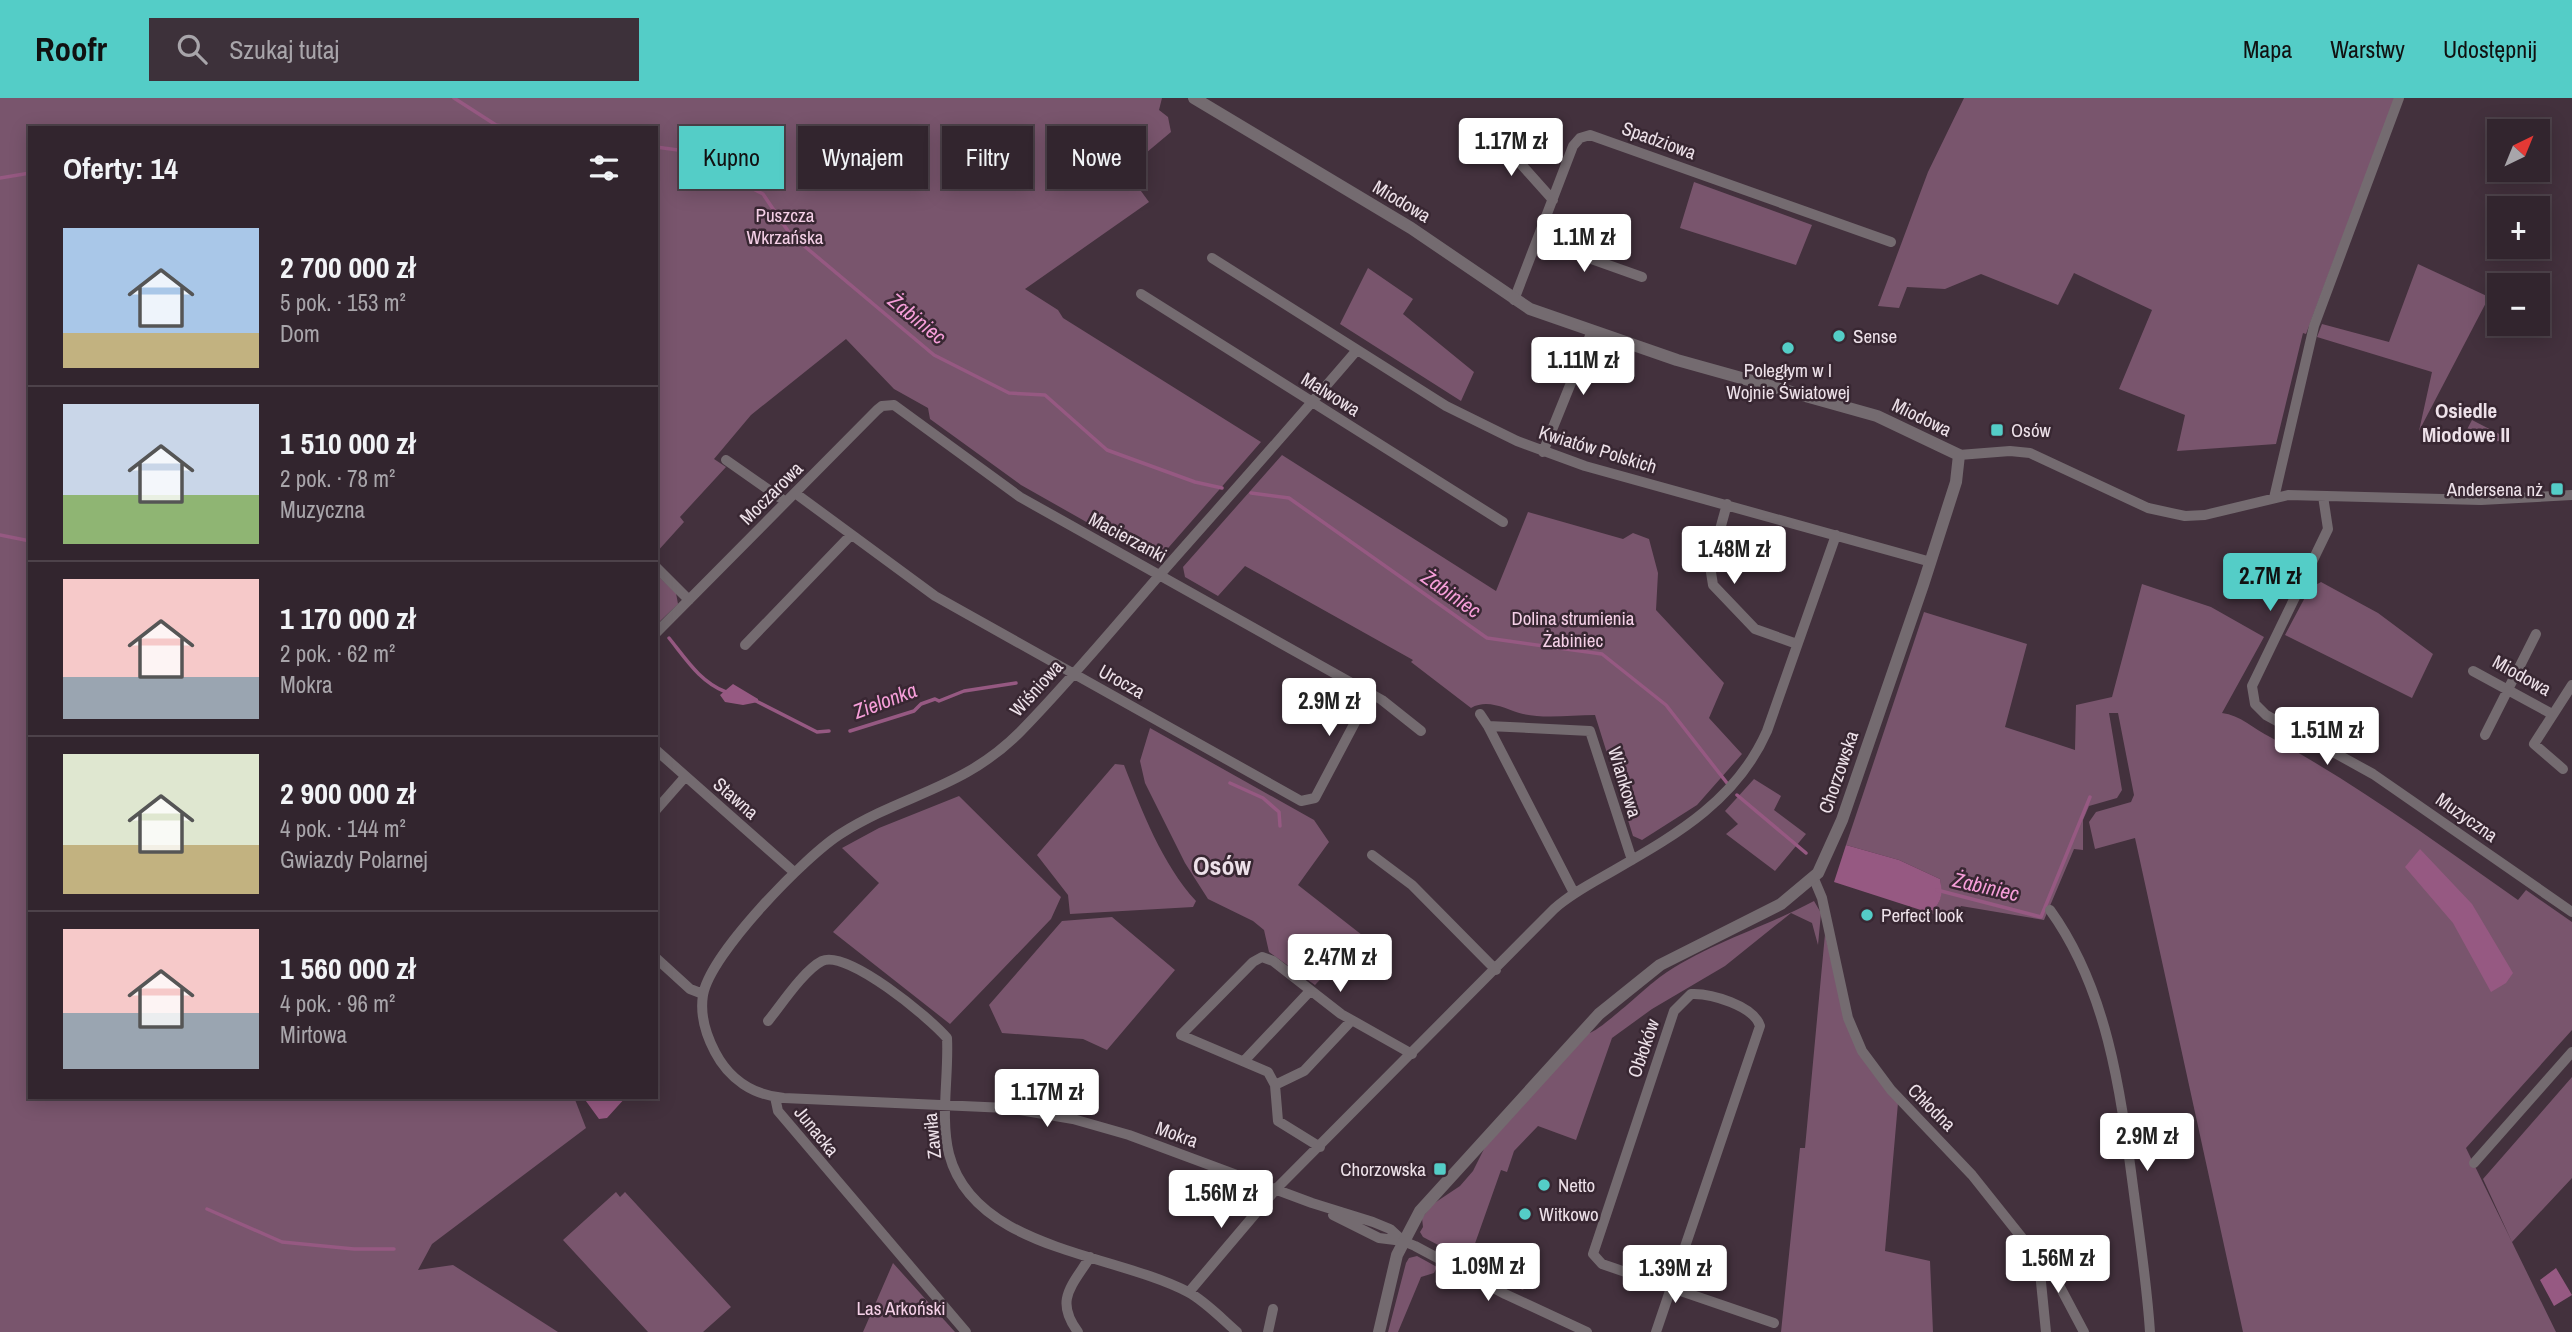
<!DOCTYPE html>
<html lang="pl">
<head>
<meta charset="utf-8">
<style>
  body { margin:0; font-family:"Archivo Narrow",sans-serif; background:#3d313a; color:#f1f3f6; height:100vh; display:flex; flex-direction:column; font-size:26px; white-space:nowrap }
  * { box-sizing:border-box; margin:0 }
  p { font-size:23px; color:#a8a5aa }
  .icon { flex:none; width:38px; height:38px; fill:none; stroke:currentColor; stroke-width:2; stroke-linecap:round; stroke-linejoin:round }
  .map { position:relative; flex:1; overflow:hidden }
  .details { position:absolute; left:28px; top:28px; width:630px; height:973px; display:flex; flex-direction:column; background:#32252e; border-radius:0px; box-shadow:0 4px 18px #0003,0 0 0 2px #4d424a }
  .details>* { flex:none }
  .guide { position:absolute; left:679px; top:28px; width:665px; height:63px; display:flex; gap:14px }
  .needle { width:46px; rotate:43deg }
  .controls { position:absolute; left:2487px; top:21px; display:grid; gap:14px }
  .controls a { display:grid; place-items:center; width:63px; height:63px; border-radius:0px; background:#32252e; box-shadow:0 4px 18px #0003,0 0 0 2px #4d424a; font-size:35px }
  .price { position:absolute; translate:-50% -60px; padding:0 16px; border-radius:7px; background:#fff; color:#222; font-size:23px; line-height:46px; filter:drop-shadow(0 2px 4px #0008) }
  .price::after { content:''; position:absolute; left:50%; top:42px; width:21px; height:16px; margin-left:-10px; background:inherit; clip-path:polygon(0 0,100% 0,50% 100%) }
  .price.active { background:#54cdc7; color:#111 }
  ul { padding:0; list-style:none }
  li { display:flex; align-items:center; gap:21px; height:175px; padding:0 35px }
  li+li { border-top:2px solid #4d424a }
  li span { display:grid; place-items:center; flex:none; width:196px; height:140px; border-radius:0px; color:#555 }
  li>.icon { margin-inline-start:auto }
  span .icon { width:84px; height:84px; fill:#fffc; stroke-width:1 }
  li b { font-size:30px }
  h2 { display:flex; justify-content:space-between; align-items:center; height:84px; padding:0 35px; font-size:30px }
  .chip { padding:0 24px; border-radius:0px; background:#32252e; box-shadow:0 4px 18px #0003,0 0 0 2px #4d424a; font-size:24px; line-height:63px }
  .chip.active { background:#54cdc7; color:#111 }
  header { display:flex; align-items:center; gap:42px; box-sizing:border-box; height:98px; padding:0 35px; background:#54cdc7; color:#111 }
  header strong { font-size:33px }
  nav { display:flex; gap:38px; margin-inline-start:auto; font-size:24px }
  .search { width:490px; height:63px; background:#3d313a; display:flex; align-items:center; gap:18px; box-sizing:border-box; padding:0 24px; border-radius:0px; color:#a8a5aa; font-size:26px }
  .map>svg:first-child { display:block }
  .green { fill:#79556d }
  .water { fill:#965982 }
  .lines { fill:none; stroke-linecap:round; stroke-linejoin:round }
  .stream { stroke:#965982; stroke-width:3.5 }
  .minor { stroke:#746b70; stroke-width:10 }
  .tertiary { stroke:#746b70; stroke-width:12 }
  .poi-dot { fill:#54cdc7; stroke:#382732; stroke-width:2.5 }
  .labels { text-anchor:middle; stroke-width:5; stroke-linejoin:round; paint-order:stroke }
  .street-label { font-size:19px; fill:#ede1e9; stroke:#382732 }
  .park-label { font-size:19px; fill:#f5d0e7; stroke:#382732 }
  .poi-label { font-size:19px; fill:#ede1e9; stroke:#382732; text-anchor:start }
  .water-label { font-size:21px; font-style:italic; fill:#f69ed9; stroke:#382732 }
  .neighbourhood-label { font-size:21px; font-weight:bold; fill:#ede1e9; stroke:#382732 }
  .district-label { font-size:26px; font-weight:bold; fill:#ede1e9; stroke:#382732 }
</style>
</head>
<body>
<header>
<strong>Roofr</strong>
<div class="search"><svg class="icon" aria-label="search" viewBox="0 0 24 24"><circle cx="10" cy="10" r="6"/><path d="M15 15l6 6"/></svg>Szukaj tutaj</div>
<nav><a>Mapa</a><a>Warstwy</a><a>Udostępnij</a></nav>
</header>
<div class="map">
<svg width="2572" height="1234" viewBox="0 0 2572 1234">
  <rect width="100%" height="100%" fill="#43313d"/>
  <path class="green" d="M 0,0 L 1162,0 L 1159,12 L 1168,19 L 1171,34 L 1140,60 L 1130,78 L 1149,104 L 1025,191 L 1058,212 L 1063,220 L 1261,344 L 1162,457 L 1150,460 L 1021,387 L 930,321 L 928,310 L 894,291 L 846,241 L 751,317 L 714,361 L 726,369 L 680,419 L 684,424 L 656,455 L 656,30 L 30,30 L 30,999 L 574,999 L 586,1030 L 432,1146 L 418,1172 L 453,1167 L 558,1234 L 0,1234 Z
    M 1964,0 L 2395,0 L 2306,236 L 2303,235 L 2276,346 L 2177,353 L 2185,317 L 2119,291 L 2152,212 L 2074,175 L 2058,207 L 1981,176 L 1945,191 L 1907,189 L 1899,210 L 1878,208 L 1928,74 Z
    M 1694,84 L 1812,127 L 1796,167 L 1680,130 Z
    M 2418,166 L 2489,199 L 2419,333 L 2432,274 L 2317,239 L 2322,226 L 2389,244 Z
    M 1368,170 L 1413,201 L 1403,216 L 1474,274 L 1461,303 L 1340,226 Z
    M 2472,322 L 2505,339 L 2503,343 L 2467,344 L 2463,339 Z
    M 1282,357 L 1496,493 L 1528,414 L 1623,441 L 1633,435 L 1649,441 L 1658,475 L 1656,512 L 1724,585 L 1709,620 L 1742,656 L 1697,707 L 1642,742 L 1633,738 L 1595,617 C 1572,617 1545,621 1523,616 C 1506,612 1489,600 1471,610 L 1411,564 L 1413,562 L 1245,468 L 1218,498 L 1185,479 L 1183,469 Z
    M 656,476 L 676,495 L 678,506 L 656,527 Z
    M 2321,484 L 2378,515 L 2433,556 L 2412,600 L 2285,537 L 2310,490 Z
    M 2142,486 L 2211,509 L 2264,539 L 2222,615 C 2240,617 2254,631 2270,639 C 2357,686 2437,745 2518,802 L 2526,792 L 2572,824 L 2572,932 L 2466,1050 L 2556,1234 L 2243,1234 L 2135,740 L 2095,751 L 2089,724 L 2096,714 L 2131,704 L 2134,697 L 2118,615 L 2109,615 L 2122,692 L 2117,700 L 2089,708 L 2083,722 L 2083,752 L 2074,751 L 2044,822 L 1961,808 L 1951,823 L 1930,815 C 1942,804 1942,797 1940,781 L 1899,762 L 1846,747 L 1924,514 L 2027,546 L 2005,629 L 2075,652 L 2076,607 L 2112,599 Z
    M 1150,630 L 1314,722 L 1329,744 L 1298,787 L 1362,837 L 1315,887 L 1269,854 L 1264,832 L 1253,823 L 1208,801 L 1185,765 L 1145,685 L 1140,663 Z
    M 1115,666 L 1124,667 C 1142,713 1162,766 1196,803 L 1193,809 L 1070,816 L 1068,797 L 1037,757 Z
    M 1754,681 L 1781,698 L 1774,712 L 1806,736 L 1775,773 L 1726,736 L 1738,726 L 1725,713 Z
    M 959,698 L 1061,799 L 1051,821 L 950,926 L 833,834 L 879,785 L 842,750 L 879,730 Z
    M 1814,803 L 1821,815 L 1818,847 L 1812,825 L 1791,815 L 1725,868 L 1652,911 L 1612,940 L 1576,1042 L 1538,1028 L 1514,1053 L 1507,1074 L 1501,1072 L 1472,1154 L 1476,1156 L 1472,1165 L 1423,1139 L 1420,1134 L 1423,1129 L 1422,1120 L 1433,1106 L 1460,1088 L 1473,1073 L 1486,1047 L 1589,935 C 1600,933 1645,890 1660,879 C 1706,846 1764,830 1814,803 Z
    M 1112,819 L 1175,872 L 1107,952 L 1083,941 L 1002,935 L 989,907 L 1062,823 Z
    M 1825,836 L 1847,928 L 1898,1005 L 1885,1153 L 1930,1163 L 1933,1234 L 1781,1234 L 1800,1050 L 1805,1050 Z
    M 2572,979 L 2572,1080 L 2512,1144 L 2483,1081 Z
    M 616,1094 L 620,1099 L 625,1094 L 731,1209 L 703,1234 L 648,1234 L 563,1142 Z
    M 1417,1158 L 1437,1169 L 1434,1175 L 1421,1179 L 1398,1234 L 1388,1234 L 1406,1165 L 1409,1160 Z
    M 1492,1161 L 1501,1165 L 1499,1172 L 1526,1180 L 1528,1184 L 1523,1192 L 1490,1178 L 1488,1174 Z
    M 893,1165 L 955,1234 L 863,1234 Z"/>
  <path class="water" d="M 733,586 L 758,601 L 758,604 L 743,607 L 725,604 L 720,597 Z
    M 1846,747 L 1899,762 L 1940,781 C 1943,797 1942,804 1930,815 L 1834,784 Z
    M 2420,751 L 2472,806 L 2513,875 L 2506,885 L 2491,894 L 2453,825 L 2405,769 Z
    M 583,999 L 626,999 L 607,1020 L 599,1021 Z
    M 2556,1170 L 2572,1197 L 2554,1208 L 2540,1182 Z"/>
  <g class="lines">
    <path class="stream" d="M 454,0 L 496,27 L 518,30
      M 656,49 L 678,52 L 763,96 L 790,136 L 934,257 L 1009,295 L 1045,297 L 1107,352 L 1195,384 L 1222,390
      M 0,80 L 30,75
      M 1251,395 L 1289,400 L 1487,540 L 1602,556 L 1666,607 L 1727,685
      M 0,437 L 30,443
      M 669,540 C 686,561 700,584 726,594
      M 754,602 L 817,634 L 829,633
      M 850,633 L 914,613 L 921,606 L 935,601 L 939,603 L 964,593 L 1016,585
      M 1230,685 L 1263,700 L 1279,714 L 1280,728
      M 1737,697 L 1806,755
      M 1937,792 L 2041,819 L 2090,699
      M 207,1111 L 282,1144 L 354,1151 L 394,1151"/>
    <path class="minor" d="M 1494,36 L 1553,102
      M 1538,142 L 1642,179
      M 1212,160 L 1446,308 L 1517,343 L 1585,368 L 1931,464
      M 1141,196 L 1503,424
      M 1514,202 L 1573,48 L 1580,40 L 1590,37 L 1891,144
      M 1357,252 C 1291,329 1224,404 1157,480 C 1112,532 1068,585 1020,634 C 963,691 906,695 842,735 C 806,757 710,856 703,897 C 700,916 706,937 715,954 C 729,981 753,997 784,1000 L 1007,1010 L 1073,1021 L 1129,1037 L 1312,1105 L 1373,1124 L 1390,1131 L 1403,1143
      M 1543,354 L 1592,233
      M 1959,357 L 2010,353 L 2030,355 L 2148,410 L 2185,418 L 2205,417 L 2288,397 L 2481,402 L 2572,397
      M 726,362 L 786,404
      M 795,395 L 935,498 L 1301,703 L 1315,700 L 1370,596
      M 2323,398 L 2328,431 L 2252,588 L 2255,606 L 2266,617 L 2373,676 L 2572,814
      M 2274,400 L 2314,228 L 2399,0
      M 1727,406 L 1710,468 L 1713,487 L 1755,531 L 1797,546
      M 656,469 L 689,502
      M 656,535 L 877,312 L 882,308 L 894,307 L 1020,399 L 1382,602 L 1421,633
      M 745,547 L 850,438
      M 2473,573 L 2552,616
      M 1480,616 L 1488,628
      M 2485,637 L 2536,536
      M 656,652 L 794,774
      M 2563,671 L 2534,646 L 2572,587
      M 656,712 L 685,679
      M 1372,757 L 1412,787 L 1496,872
      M 1814,781 L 1822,800 L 1848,920 L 1862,953 L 1891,992 L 1972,1077 L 2058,1185 L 2084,1234
      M 1574,795 L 1488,628 L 1590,633 L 1632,762
      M 2050,812 C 2109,894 2121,998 2134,1096 C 2140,1142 2147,1187 2150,1234
      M 656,860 L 690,891 L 703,896
      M 768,923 C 781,907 804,872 822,863 C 847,851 930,920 947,940 C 949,978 940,1019 949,1056 C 974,1152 1114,1155 1188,1194 C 1205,1203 1222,1221 1237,1234
      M 1244,963 L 1310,893
      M 1275,987 L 1304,973 L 1351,923
      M 775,999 L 778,1013 L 966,1234
      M 1320,1049 L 1278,1023 L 1275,987 L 1268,974 L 1181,937 L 1253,864 L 1262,859 L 1273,863 L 1341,916 L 1412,956
      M 2474,1065 L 2572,954
      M 1333,1117 L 1379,1140 L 1403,1143 L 1415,1148 L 1505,1196 L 1587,1234
      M 2039,1164 L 2046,1234
      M 1189,1194 L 1277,1090 L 1554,811 C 1573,794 1596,783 1618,770 C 1679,735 1737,701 1767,633 L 1836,437
      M 1078,1234 C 1054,1202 1072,1188 1090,1159
      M 1268,1234 L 1273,1211
      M 1656,1234 L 1760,928 C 1754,908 1711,895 1691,896 L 1674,913 L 1593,1156 L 1602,1166 L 1774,1225"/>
    <path class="tertiary" d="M 1194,0 L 1411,130 L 1530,211 L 1677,262 L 1877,318 L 1959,357 L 1956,384 L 1923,487 L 1842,722 L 1818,775 L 1781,806 L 1660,867 L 1599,916 L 1420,1113 L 1397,1157 L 1379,1234"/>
  </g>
  <g class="poi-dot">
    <circle cx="1839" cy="238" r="7"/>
    <circle cx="1788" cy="250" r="7"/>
    <rect x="1990" y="325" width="14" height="14" rx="3.5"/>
    <rect x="2550" y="384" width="14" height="14" rx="3.5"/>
    <circle cx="1867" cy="817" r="7"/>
    <rect x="1433" y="1064" width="14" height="14" rx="3.5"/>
    <circle cx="1544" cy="1087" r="7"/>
    <circle cx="1525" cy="1116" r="7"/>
  </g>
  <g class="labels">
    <g class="street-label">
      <text transform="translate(1659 42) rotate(20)" y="7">Spadziowa</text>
      <text transform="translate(1402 103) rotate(31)" y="7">Miodowa</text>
      <text transform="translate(1331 296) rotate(32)" y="7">Malwowa</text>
      <text transform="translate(1922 319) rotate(26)" y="7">Miodowa</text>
      <text transform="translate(1598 351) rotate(17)" y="7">Kwiatów Polskich</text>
      <text transform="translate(771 395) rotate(-45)" y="7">Moczarowa</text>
      <text transform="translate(1128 439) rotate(28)" y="7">Macierzanki</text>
      <text transform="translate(2522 577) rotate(29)" y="7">Miodowa</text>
      <text transform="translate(1122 583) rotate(29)" y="7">Urocza</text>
      <text transform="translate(1036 590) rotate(-48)" y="7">Wiśniowa</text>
      <text transform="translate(1838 674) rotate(-71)" y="7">Chorzowska</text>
      <text transform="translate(1625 684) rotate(73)" y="7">Wiankowa</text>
      <text transform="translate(736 700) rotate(41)" y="7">Stawna</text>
      <text transform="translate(2467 719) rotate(35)" y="7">Muzyczna</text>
      <text transform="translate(1643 950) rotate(-71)" y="7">Obłoków</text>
      <text transform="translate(1932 1009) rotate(45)" y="7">Chłodna</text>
      <text transform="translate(817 1033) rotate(51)" y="7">Junacka</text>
      <text transform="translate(1177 1036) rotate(20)" y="7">Mokra</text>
      <text transform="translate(932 1038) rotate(-96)" y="7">Zawiła</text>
    </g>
    <g class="park-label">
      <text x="785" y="124">Puszcza<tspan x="785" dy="22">Wkrzańska</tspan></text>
      <text x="1573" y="527">Dolina strumienia<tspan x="1573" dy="22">Żabiniec</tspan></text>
      <text x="901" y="1217">Las Arkoński</text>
    </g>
    <g class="poi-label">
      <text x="1853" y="245">Sense</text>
      <text x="1788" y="279" text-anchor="middle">Poległym w I<tspan x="1788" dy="22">Wojnie Światowej</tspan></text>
      <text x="2011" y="339">Osów</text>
      <text x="2543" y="398" text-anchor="end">Andersena nż</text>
      <text x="1881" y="824">Perfect look</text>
      <text x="1426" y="1078" text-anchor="end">Chorzowska</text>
      <text x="1558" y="1094">Netto</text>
      <text x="1539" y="1123">Witkowo</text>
    </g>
    <g class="water-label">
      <text transform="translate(917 221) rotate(39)" y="7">Żabiniec</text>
      <text transform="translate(1451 496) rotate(35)" y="7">Żabiniec</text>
      <text transform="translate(885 603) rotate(-21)" y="7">Zielonka</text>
      <text transform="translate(1986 789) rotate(13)" y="7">Żabiniec</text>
    </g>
    <g class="neighbourhood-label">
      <text x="2466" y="320">Osiedle<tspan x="2466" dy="24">Miodowe II</tspan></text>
    </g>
    <g class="district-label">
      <text x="1222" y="777">Osów</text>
    </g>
  </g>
</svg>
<div class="controls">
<a><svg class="needle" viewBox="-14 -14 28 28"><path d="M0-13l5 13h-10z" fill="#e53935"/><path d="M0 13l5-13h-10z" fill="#a8a5aa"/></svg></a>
<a>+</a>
<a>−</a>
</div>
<b class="price" style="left:1511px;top:80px">1.17M zł</b>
<b class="price" style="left:1584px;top:176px">1.1M zł</b>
<b class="price" style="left:1583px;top:299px">1.11M zł</b>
<b class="price" style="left:1734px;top:488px">1.48M zł</b>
<b class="price active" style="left:2270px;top:515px">2.7M zł</b>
<b class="price" style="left:1329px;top:640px">2.9M zł</b>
<b class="price" style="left:2327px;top:669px">1.51M zł</b>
<b class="price" style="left:1340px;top:896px">2.47M zł</b>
<b class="price" style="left:1047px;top:1031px">1.17M zł</b>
<b class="price" style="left:2147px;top:1075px">2.9M zł</b>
<b class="price" style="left:1221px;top:1132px">1.56M zł</b>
<b class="price" style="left:2058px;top:1197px">1.56M zł</b>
<b class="price" style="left:1488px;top:1205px">1.09M zł</b>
<b class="price" style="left:1675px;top:1207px">1.39M zł</b>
<div class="guide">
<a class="chip active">Kupno</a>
<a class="chip">Wynajem</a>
<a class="chip">Filtry</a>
<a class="chip">Nowe</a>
</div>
<section class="details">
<h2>Oferty: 14<svg class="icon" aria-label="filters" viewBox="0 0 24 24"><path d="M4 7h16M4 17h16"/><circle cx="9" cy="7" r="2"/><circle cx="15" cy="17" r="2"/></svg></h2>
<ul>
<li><span style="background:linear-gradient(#a9c7e8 75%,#c2b280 0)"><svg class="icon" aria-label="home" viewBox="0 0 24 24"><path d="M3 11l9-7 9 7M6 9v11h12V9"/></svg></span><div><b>2 700 000 zł</b><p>5 pok. · 153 m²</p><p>Dom</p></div></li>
<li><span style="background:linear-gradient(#c9d6e8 65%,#8fb573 0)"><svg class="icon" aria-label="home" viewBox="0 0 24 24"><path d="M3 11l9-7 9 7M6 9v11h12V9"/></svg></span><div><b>1 510 000 zł</b><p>2 pok. · 78 m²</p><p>Muzyczna</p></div></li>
<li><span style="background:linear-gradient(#f6c9c9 70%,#9aa5b1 0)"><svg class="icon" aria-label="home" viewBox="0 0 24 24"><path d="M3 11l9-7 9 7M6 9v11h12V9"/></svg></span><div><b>1 170 000 zł</b><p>2 pok. · 62 m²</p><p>Mokra</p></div></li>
<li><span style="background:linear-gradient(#dfe7d0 65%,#c2b280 0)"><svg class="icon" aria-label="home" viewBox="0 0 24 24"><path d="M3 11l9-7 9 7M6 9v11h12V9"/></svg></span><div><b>2 900 000 zł</b><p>4 pok. · 144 m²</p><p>Gwiazdy Polarnej</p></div></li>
<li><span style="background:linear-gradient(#f6c9c9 60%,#9aa5b1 0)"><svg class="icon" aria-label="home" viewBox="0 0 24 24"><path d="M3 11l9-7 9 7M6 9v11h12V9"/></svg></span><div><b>1 560 000 zł</b><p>4 pok. · 96 m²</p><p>Mirtowa</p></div></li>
</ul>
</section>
</div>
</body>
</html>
